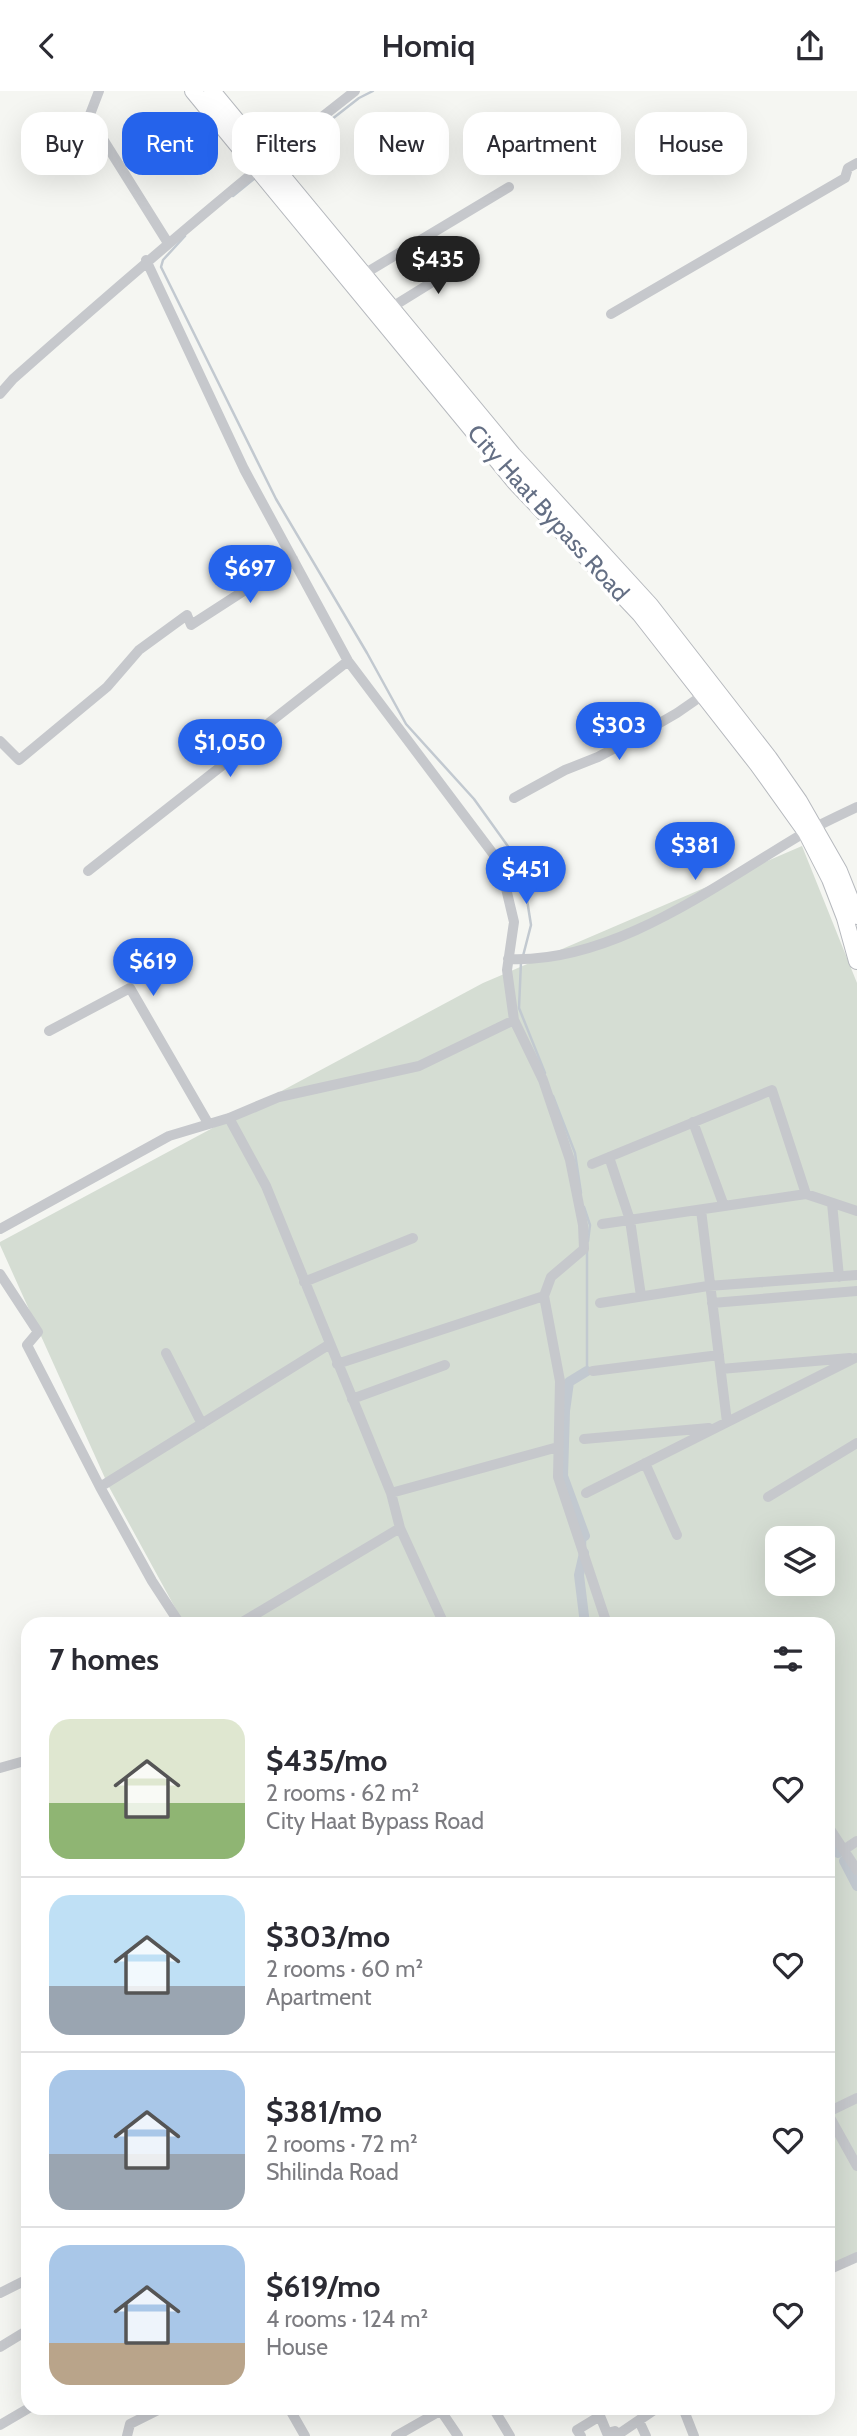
<!DOCTYPE html>
<html lang="en">
<head>
<meta charset="utf-8">
<style>
  body { margin:0; font-family:Cabin,sans-serif; background:#f7f7f7; color:#2b2b33; height:100vh; display:flex; flex-direction:column; font-size:26px; white-space:nowrap }
  * { box-sizing:border-box; margin:0 }
  p { font-size:23px; color:#7c7c81 }
  .icon { flex:none; width:38px; height:38px; fill:none; stroke:currentColor; stroke-width:2; stroke-linecap:round; stroke-linejoin:round }
  .map { position:relative; flex:1; overflow:hidden }
  .details { position:absolute; left:21px; top:1526px; width:814px; height:798px; display:flex; flex-direction:column; background:#fff; border-radius:21px; box-shadow:0 7px 28px #0002 }
  .details>* { flex:none }
  .guide { position:absolute; left:21px; top:21px; width:816px; height:63px; display:flex; gap:14px }
  .fabs { position:absolute; left:765px; top:1435px; display:grid; gap:14px }
  .fabs a { display:grid; place-items:center; width:70px; height:70px; border-radius:14px; background:#fff; box-shadow:0 7px 28px #0002; font-size:35px }
  .price { position:absolute; translate:-50% -60px; padding:0 16px; border-radius:24px; background:#2563eb; color:#fff; font-size:23px; line-height:46px; filter:drop-shadow(0 2px 4px #0008) }
  .price::after { content:''; position:absolute; left:50%; top:42px; width:21px; height:16px; margin-left:-10px; background:inherit; clip-path:polygon(0 0,100% 0,50% 100%) }
  .price.selected { background:#222; color:#fff }
  ul { padding:0; list-style:none }
  li { display:flex; align-items:center; gap:21px; height:175px; padding:0 28px }
  li+li { border-top:2px solid #e1e1e2 }
  li span { display:grid; place-items:center; flex:none; width:196px; height:140px; border-radius:21px; color:#555 }
  li>.icon { margin-inline-start:auto }
  span .icon { width:84px; height:84px; fill:#fffc; stroke-width:1 }
  li b { font-size:30px }
  h2 { display:flex; justify-content:space-between; align-items:center; height:84px; padding:0 28px; font-size:30px }
  .chip { padding:0 24px; border-radius:21px; background:#fff; box-shadow:0 7px 28px #0002; font-size:24px; line-height:63px }
  .chip.selected { background:#2563eb; color:#fff }
  header { display:flex; justify-content:space-between; align-items:center; height:91px; padding:0 28px; background:#fff; font-size:32px; font-weight:600 }
  .map>svg:first-child { display:block }
  .green { fill:#d5ddd3; fill-rule:evenodd }
  .lines { fill:none; stroke-linecap:round; stroke-linejoin:round }
  .stream { stroke:#c2c9d0; stroke-width:2.5 }
  .canal { stroke:#c2c9d0; stroke-width:10 }
  .primary-casing { stroke:#b6b9be; stroke-width:18 }
  .street { stroke:#c6c8cc; stroke-width:10 }
  .primary { stroke:#fff; stroke-width:16 }
  .labels { text-anchor:middle; stroke-width:7; stroke-linejoin:round; paint-order:stroke }
  .street-label { font-size:24px; fill:#646f84; stroke:#fff }
</style>
</head>
<body>
<header><svg class="icon" aria-label="back" viewBox="0 0 24 24"><path d="M15 5l-7 7 7 7"/></svg>Homiq<svg class="icon" aria-label="share" viewBox="0 0 24 24"><path d="M12 15V3M7 8l5-5 5 5M5 13v7h14v-7"/></svg></header>
<div class="map">
<svg width="857" height="2345" viewBox="0 0 857 2345">
  <rect width="100%" height="100%" fill="#f5f6f2"/>
  <path class="green" d="M 802,755 L 857,892 L 857,2166 L 828,2180 L 828,1533 L 184,1533 L 109,1396 L 0,1154 L 0,1151 L 483,892 ZM 777,1447 L 822,1447 L 822,1493 L 777,1493 Z"/>
  <g class="lines">
    <path class="stream" d="M 277,71 L 359,7 L 373,0
      M 233,105 L 255,87
      M 185,145 L 163,169 L 161,176 L 276,408 L 367,562 L 406,633 L 474,708 L 512,761 L 525,796 L 531,834 L 523,865
      M 521,871 L 519,917 L 545,982
      M 553,1005 L 575,1062 L 581,1102
      M 584,1116 L 590,1134 L 588,1150
      M 587,1280 L 587,1160
      M 585,1445 L 585,1455"/>
    <path class="canal" d="M 585,1445 L 563,1385 L 565,1320 L 569,1291 L 587,1280
      M 584,1462 L 579,1484 L 585,1533
      M 828,1745 L 838,1762
      M 844,1770 L 857,1795"/>
    <g class="primary-casing">
      <path id="primary" d="M 193,0 L 515,391 L 640,523 L 758,674 L 806,741 L 830,788 L 845,827 L 857,870
        M 212,0 L 513,364 L 650,514 L 769,667 L 799,710 L 839,780 L 857,825"/>
    </g>
    <path class="street" d="M 99,0 L 89,26 L 168,152
      M 146,169 L 244,378 L 348,570 L 500,772 L 514,831 L 507,879 L 514,929 L 543,989 L 570,1069 L 583,1134 L 584,1158 L 551,1186 L 544,1205 L 560,1290 L 558,1386 L 607,1533
      M 364,183 L 509,96
      M 392,216 L 468,169
      M 611,223 L 845,87 L 848,77 L 857,72
      M 0,303 L 13,288 C 125,189 237,92 355,0
      M 0,650 L 19,669 L 107,596 L 139,559 L 187,524 L 191,534 L 293,468
      M 514,707 L 565,679 L 598,666 L 639,644 L 677,622 L 703,604
      M 88,780 L 247,655 L 256,642 L 348,570
      M 508,868 C 614,873 717,793 804,742 C 821,733 840,724 857,716
      M 49,940 L 130,897 L 208,1032
      M 229,1027 L 266,1095 L 391,1402 L 400,1437 L 444,1533
      M 693,1031 L 724,1115
      M 609,1066 L 630,1129 L 641,1205
      M 592,1073 L 772,999 L 806,1103
      M 832,1112 L 839,1186
      M 701,1119 L 727,1331
      M 602,1133 L 806,1103 L 857,1120
      M 0,1138 L 169,1045 L 229,1027 L 279,1006 L 419,975 L 514,929
      M 0,1183 L 38,1241 L 27,1254 L 100,1396
      M 304,1191 L 413,1147
      M 600,1212 L 708,1195 L 857,1184
      M 712,1212 L 857,1200
      M 166,1262 L 202,1333
      M 337,1273 L 544,1205
      M 721,1278 L 850,1267
      M 593,1280 L 719,1264
      M 352,1308 L 445,1274
      M 584,1348 L 709,1337
      M 645,1372 L 677,1444
      M 391,1402 L 558,1356
      M 586,1402 L 855,1267
      M 768,1406 L 857,1352
      M 180,1533 L 152,1490 L 100,1396 L 330,1253
      M 239,1533 L 400,1437
      M 673,1533 L 691,1533
      M 0,1677 L 28,1669
      M 828,1735 L 857,1779
      M 845,1758 L 857,1750
      M 828,2021 L 857,2007
      M 828,2023 L 857,2075
      M 828,2179 L 857,2166
      M 0,2202 L 28,2188
      M 0,2256 L 28,2239
      M 289,2317 L 305,2345
      M 439,2317 L 458,2345
      M 493,2317 L 510,2345
      M 683,2317 L 694,2345
      M 600,2325 L 607,2342 L 615,2340 L 616,2345
      M 639,2330 L 646,2345
      M 0,2334 L 29,2317
      M 127,2345 L 130,2333 L 162,2317
      M 396,2345 L 440,2320
      M 581,2345 L 577,2339 L 600,2325 L 594,2317
      M 616,2345 L 657,2317"/>
    <use href="#primary" class="primary"/>
  </g>
  <g class="labels">
    <g class="street-label">
      <text transform="translate(548 422) rotate(48)" y="8">City Haat Bypass Road</text>
    </g>
  </g>
</svg>
<div class="fabs">
<a><svg class="icon" aria-label="layers" viewBox="0 0 24 24"><path d="M12 4l9 5-9 5-9-5zM3 14l9 5 9-5"/></svg></a>
</div>
<b class="price selected" style="left:438px;top:205px">$435</b>
<b class="price" style="left:250px;top:514px">$697</b>
<b class="price" style="left:619px;top:671px">$303</b>
<b class="price" style="left:230px;top:688px">$1,050</b>
<b class="price" style="left:695px;top:791px">$381</b>
<b class="price" style="left:526px;top:815px">$451</b>
<b class="price" style="left:153px;top:907px">$619</b>
<div class="guide">
<a class="chip">Buy</a>
<a class="chip selected">Rent</a>
<a class="chip">Filters</a>
<a class="chip">New</a>
<a class="chip">Apartment</a>
<a class="chip">House</a>
</div>
<section class="details">
<h2>7 homes<svg class="icon" aria-label="filters" viewBox="0 0 24 24"><path d="M4 7h16M4 17h16"/><circle cx="9" cy="7" r="2"/><circle cx="15" cy="17" r="2"/></svg></h2>
<ul>
<li><span style="background:linear-gradient(#dfe7d0 60%,#8fb573 0)"><svg class="icon" aria-label="home" viewBox="0 0 24 24"><path d="M3 11l9-7 9 7M6 9v11h12V9"/></svg></span><div><b>$435/mo</b><p>2 rooms · 62 m²</p><p>City Haat Bypass Road</p></div><svg class="icon" aria-label="heart" viewBox="0 0 24 24"><path d="M12 20l-8-8c-3-5 5-10 8-4 3-6 11-1 8 4z"/></svg></li>
<li><span style="background:linear-gradient(#bfe0f5 65%,#9aa5b1 0)"><svg class="icon" aria-label="home" viewBox="0 0 24 24"><path d="M3 11l9-7 9 7M6 9v11h12V9"/></svg></span><div><b>$303/mo</b><p>2 rooms · 60 m²</p><p>Apartment</p></div><svg class="icon" aria-label="heart" viewBox="0 0 24 24"><path d="M12 20l-8-8c-3-5 5-10 8-4 3-6 11-1 8 4z"/></svg></li>
<li><span style="background:linear-gradient(#a9c7e8 60%,#9aa5b1 0)"><svg class="icon" aria-label="home" viewBox="0 0 24 24"><path d="M3 11l9-7 9 7M6 9v11h12V9"/></svg></span><div><b>$381/mo</b><p>2 rooms · 72 m²</p><p>Shilinda Road</p></div><svg class="icon" aria-label="heart" viewBox="0 0 24 24"><path d="M12 20l-8-8c-3-5 5-10 8-4 3-6 11-1 8 4z"/></svg></li>
<li><span style="background:linear-gradient(#a9c7e8 70%,#b9a48a 0)"><svg class="icon" aria-label="home" viewBox="0 0 24 24"><path d="M3 11l9-7 9 7M6 9v11h12V9"/></svg></span><div><b>$619/mo</b><p>4 rooms · 124 m²</p><p>House</p></div><svg class="icon" aria-label="heart" viewBox="0 0 24 24"><path d="M12 20l-8-8c-3-5 5-10 8-4 3-6 11-1 8 4z"/></svg></li>
</ul>
</section>
</div>
</body>
</html>
